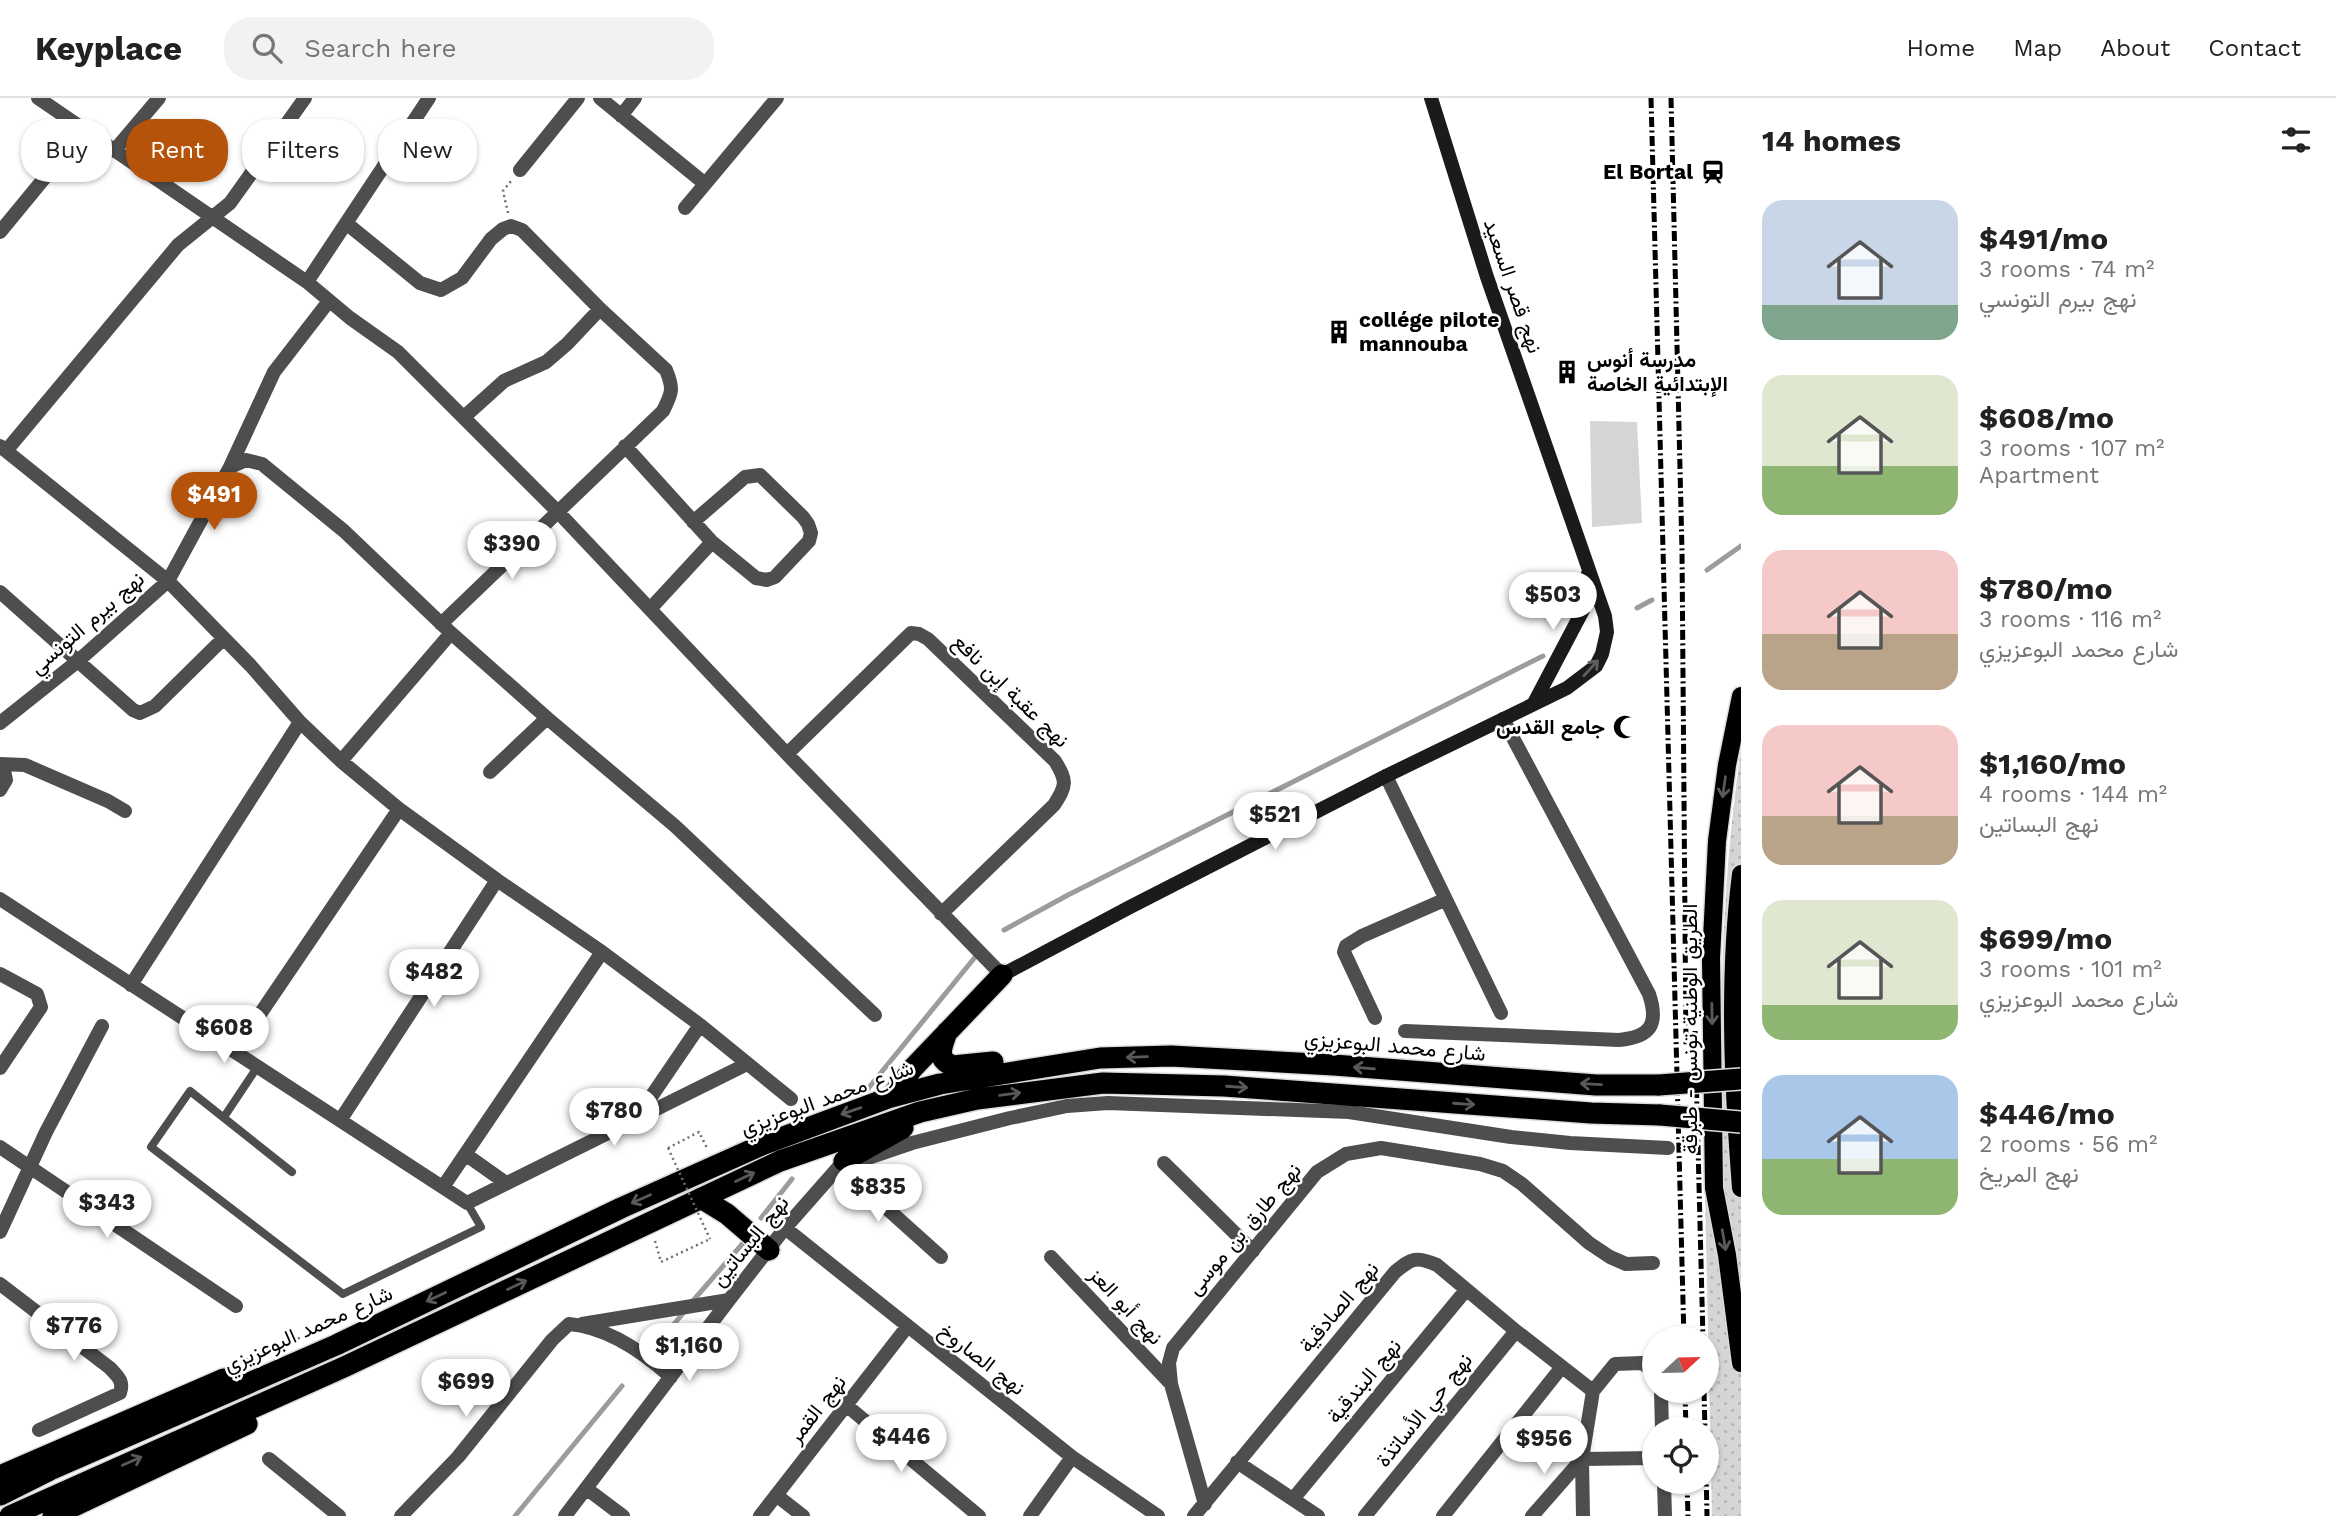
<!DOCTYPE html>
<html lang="en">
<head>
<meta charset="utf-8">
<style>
  body { margin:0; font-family:"Work Sans",Vazirmatn,sans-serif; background:#f2f2f2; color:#222; height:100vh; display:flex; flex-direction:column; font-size:26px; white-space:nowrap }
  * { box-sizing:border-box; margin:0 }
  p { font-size:23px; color:#767676 }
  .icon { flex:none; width:38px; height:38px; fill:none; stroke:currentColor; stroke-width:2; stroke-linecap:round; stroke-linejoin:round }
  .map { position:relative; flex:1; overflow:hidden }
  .side { display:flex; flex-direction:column; background:#fff; width:595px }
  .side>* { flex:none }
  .guide { position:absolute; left:21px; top:21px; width:665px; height:63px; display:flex; gap:14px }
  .needle { width:46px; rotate:68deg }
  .controls { position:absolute; left:1642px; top:1228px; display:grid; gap:14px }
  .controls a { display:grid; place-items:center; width:77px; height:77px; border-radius:50%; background:#fff; box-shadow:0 2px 5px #0004; font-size:35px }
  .price { position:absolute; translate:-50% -60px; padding:0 16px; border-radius:24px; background:#fff; color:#222; font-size:23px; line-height:46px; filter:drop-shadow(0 2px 4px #0008) }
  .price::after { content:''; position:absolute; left:50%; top:42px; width:21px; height:16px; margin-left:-10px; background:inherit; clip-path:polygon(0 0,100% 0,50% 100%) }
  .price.selected { background:#b45309; color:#fff }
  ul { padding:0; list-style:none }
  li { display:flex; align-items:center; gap:21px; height:175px; padding:0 21px }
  li span { display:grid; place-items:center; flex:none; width:196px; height:140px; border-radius:21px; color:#555 }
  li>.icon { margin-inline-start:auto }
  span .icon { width:84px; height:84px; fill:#fffc; stroke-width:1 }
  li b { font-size:30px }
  h2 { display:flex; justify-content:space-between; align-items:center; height:84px; padding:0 21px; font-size:30px }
  .tag { padding:0 24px; border-radius:28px; background:#fff; box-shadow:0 2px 5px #0004; font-size:24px; line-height:63px }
  .tag.selected { background:#b45309; color:#fff }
  header { display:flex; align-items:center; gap:42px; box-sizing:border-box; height:98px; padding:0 35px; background:#fff; border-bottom:2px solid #e0e0e0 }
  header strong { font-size:33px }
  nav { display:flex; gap:38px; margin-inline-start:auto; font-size:24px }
  .search { width:490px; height:63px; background:#f2f2f2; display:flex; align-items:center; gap:18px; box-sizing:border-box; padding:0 24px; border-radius:28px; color:#767676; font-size:26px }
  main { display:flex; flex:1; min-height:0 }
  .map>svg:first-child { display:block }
  .grass { fill:url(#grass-dots) }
  .garden { fill:#d5d5d5 }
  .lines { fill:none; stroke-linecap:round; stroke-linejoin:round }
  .stream { stroke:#9c9c9c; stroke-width:5 }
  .primary-casing { stroke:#dbdbdb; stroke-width:21 }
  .highway-casing { stroke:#dbdbdb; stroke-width:24 }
  .path { stroke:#707070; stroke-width:2.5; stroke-dasharray:2 3.5; stroke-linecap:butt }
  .lane { stroke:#4e4e4e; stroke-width:8 }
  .street { stroke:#4e4e4e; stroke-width:14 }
  .secondary { stroke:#1b1b1b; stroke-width:14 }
  .primary { stroke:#000; stroke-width:18 }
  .highway { stroke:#000; stroke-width:21 }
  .rail { stroke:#000; stroke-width:5; stroke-dasharray:10 3.5 2 3.5; stroke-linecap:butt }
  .highway-bridge-casing { stroke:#dbdbdb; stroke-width:24; stroke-linecap:butt }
  .path-bridge { stroke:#707070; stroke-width:2.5; stroke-dasharray:2 3.5; stroke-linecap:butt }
  .highway-bridge { stroke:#000; stroke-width:21 }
  .oneway { stroke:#5f5f5f }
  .oneway2 { stroke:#595959 }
  .labels { text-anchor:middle; stroke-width:5; stroke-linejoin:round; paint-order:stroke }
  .poi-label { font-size:21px; font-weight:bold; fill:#000; stroke:#fff; text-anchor:end }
  .street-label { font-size:21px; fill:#000; stroke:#fff }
</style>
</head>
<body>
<header>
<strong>Keyplace</strong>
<div class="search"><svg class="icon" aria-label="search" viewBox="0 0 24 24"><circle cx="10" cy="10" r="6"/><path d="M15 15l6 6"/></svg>Search here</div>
<nav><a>Home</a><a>Map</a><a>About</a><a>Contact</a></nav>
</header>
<main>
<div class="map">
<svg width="1741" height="1418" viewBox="0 0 1741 1418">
  <defs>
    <pattern id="grass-dots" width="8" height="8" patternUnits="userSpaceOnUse" patternTransform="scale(1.75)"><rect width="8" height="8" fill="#d5d5d5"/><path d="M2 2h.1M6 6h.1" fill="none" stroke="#b5b5b5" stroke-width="1.8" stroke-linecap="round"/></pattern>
  </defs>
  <rect width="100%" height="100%" fill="#fff"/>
  <path class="grass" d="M 1741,651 L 1741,1418 L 1712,1418 L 1702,957 L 1721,959 C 1721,855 1726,753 1741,651 Z"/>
  <path class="garden" d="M 1590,323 L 1637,324 L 1642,425 L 1592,429 Z"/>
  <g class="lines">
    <path class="stream" d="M 1707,472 L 1741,448
      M 1637,510 L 1652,502
      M 1004,832 L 1068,797 L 1543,558
      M 862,998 L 976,858
      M 761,1120 L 792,1081
      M 691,1205 L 744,1144
      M 646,1259 L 685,1213
      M 515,1418 L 622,1288"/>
    <g class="primary-casing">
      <path id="primary" d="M 1741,598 L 1727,667 L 1717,743 L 1711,860 L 1714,1090 L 1727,1157 L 1741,1265
        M 1741,776 C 1728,880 1733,986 1741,1090"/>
    </g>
    <g class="highway-casing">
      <path id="highway" d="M 947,934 C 942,949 935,961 953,968 L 993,964
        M 891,999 L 913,970 L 1002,877
        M 844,1063 L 903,1030
        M 701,1100 L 727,1116 L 769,1152
        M 0,1378 L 224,1281
        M 0,1397 L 50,1372 L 336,1247 L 621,1110 L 762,1047 L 891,999 L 940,986 L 1100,960 L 1171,958 L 1334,967 L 1596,987 L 1659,987
        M 10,1418 L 344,1269 L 780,1063 L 920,1014 L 977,1001 L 1103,985 L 1224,988 L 1591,1015 L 1660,1017
        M 53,1418 L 247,1326"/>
    </g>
    <path class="path" d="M 508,115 L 503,93 L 511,83
      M 668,1050 L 699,1034 L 707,1050
      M 655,1143 L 661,1164 L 710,1141
      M 237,1266 L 340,1223"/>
    <path class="lane" d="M 224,1019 L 258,968
      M 292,1074 L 190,993 L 151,1049 L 343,1196 L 481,1129 L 467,1105"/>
    <path class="street" d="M 38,0 L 307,184 L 350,220 L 398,254 L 558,414 L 787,656 L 1002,877
      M 600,0 L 704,85
      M 621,18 L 635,0
      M 114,53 L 159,0
      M 520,72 L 578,0
      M 685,110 L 777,0
      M 346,125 L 420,185 L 441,192 L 462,180 L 491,141 L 503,131 L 511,128 L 522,132 L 600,211 L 666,272 C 674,291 672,295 663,313 L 441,526
      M 0,134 L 84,32
      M 307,184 L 429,0
      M 464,319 L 504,283 L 546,264 L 567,246 L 600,211
      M 0,348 L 168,483 L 251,568 L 300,624 L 341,663 L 399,711 L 497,782 L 602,854 L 700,927 L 791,1001
      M 625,348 L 712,444 L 756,480 L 767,482 L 775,479 L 809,443 L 811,435 L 808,426 L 803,419 L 760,377 L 745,379 L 693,424
      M 6,353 L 178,147 L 230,105 L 305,0
      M 230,369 L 246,362 L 262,366 L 344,433 L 451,535 L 547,620 L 675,728 L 875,917
      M 0,494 L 133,612 L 140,615 L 155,608 L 223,541
      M 650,511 L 712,444
      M 0,625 L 78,563 L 168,483 L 230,369 L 274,274 L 329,203
      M 787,656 L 911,535 L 919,536 L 928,541 L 1055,663 C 1067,683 1067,687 1054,707 L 941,816
      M 341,663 L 451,535
      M 0,666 L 25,667 L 108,703 L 125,713
      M 0,667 L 4,672 L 6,682 L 0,692
      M 490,674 L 547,620
      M 1386,678 L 1501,915
      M 0,801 L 467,1105 L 747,966
      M 0,876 L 37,896 L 41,909 L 0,970
      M 131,887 L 300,624
      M 1375,920 L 1344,854 L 1346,848 L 1362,838 L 1444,802
      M 1405,933 L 1619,942 C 1651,939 1659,926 1649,896 L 1503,621
      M 235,953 L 399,711
      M 638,1018 L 700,927
      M 341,1021 L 497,782
      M 0,1049 L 236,1208
      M 465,1056 L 506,1085
      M 859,1063 L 912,1045 L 1010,1020 L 1067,1008 L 1108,1005 L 1349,1014 L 1511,1039 L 1570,1045 L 1668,1050
      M 1164,1065 L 1253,1153
      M 845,1068 L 853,1080 L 941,1159
      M 443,1089 L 602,854
      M 785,1130 L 1072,1359 L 1158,1418
      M 0,1134 L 46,1034 L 102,928
      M 1051,1159 L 1171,1286
      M 0,1186 L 110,1270 C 118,1279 124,1283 120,1295 L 39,1332
      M 582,1226 L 729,1202
      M 1593,1293 L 1615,1266 L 1642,1265 L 1654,1274
      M 1661,1293 L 1662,1332
      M 846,1307 L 979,1418
      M 269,1361 L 339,1418
      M 1237,1364 L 1318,1418
      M 1664,1384 L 1665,1418
      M 587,1391 L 623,1418
      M 776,1397 L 803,1418
      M 1293,1401 L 1466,1192
      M 1205,1406 L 1171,1286 L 1169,1265 L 1173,1250 L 1317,1074 L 1346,1056 L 1381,1050 L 1480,1066 L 1503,1073 L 1522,1086 L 1589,1145 L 1610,1159 L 1626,1166 L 1653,1165
      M 401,1418 L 458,1359 L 552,1242 L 569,1226 C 608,1229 643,1254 671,1279
      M 565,1418 L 729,1202 L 785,1130 L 844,1063
      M 760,1418 L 907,1229
      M 1030,1418 L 1072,1359
      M 1194,1418 L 1395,1174 C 1412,1160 1416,1158 1437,1167 L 1516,1233 L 1593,1293
      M 1365,1418 L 1516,1233
      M 1443,1418 L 1561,1270
      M 1532,1418 L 1582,1361 L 1654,1360
      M 1583,1418 L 1582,1361 L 1593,1293"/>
    <path class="secondary" d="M 1534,605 L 1583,512 L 1588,476
      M 1002,877 L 1130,809 L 1386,678 L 1567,590 L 1596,568 L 1602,556 L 1607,534 L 1605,518 L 1487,179 L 1431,0"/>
    <use href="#primary" class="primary"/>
    <use href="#highway" class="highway"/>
    <path class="rail" d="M 1651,0 L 1684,1241
      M 1671,0 L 1682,453 L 1686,948
      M 1695,933 L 1703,1241
      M 1685,1293 L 1686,1332
      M 1704,1293 L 1705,1332
      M 1706,1373 L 1707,1418
      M 1687,1384 L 1688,1418"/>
    <g class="highway-bridge-casing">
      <path id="highway-bridge" d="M 1659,987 L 1741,981
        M 1660,1017 L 1741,1024"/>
    </g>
    <path class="path-bridge" d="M 668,1050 L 710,1141"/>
    <use href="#highway-bridge" class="highway-bridge"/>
  </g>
  <defs><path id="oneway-shaft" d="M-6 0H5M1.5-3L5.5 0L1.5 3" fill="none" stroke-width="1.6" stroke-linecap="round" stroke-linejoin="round" transform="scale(1.75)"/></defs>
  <use class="oneway" href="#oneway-shaft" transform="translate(1591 570) rotate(-47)"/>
  <g class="oneway2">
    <use href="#oneway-shaft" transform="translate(1724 689) rotate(98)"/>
    <use href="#oneway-shaft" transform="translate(1712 916) rotate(89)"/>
    <use href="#oneway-shaft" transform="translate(1137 959) rotate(178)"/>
    <use href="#oneway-shaft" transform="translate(1364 970) rotate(-175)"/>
    <use href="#oneway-shaft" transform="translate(1591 986) rotate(-177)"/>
    <use href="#oneway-shaft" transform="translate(1237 989) rotate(4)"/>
    <use href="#oneway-shaft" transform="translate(1010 996) rotate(-8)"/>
    <use href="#oneway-shaft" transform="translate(1464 1006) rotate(4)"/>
    <use href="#oneway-shaft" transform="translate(851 1013) rotate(161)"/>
    <use href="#oneway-shaft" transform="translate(745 1079) rotate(-25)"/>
    <use href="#oneway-shaft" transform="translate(641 1101) rotate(156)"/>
    <use href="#oneway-shaft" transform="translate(1724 1142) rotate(80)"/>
    <use href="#oneway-shaft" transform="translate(517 1187) rotate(-25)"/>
    <use href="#oneway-shaft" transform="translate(436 1199) rotate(155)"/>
    <use href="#oneway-shaft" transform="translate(132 1363) rotate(-24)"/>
  </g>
  <defs>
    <g id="station-bare" transform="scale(1.89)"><path d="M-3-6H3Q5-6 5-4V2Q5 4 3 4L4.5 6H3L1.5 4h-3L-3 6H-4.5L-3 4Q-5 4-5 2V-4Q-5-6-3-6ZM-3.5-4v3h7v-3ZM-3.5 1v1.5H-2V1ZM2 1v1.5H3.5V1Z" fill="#000" stroke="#fff" stroke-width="2.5" paint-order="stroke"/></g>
    <g id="building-bare" transform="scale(1.89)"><path d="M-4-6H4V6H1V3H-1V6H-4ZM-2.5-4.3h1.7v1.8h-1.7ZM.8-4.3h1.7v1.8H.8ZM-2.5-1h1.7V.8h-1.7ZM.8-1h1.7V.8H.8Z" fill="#000" stroke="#fff" stroke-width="2.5" paint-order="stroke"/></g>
    <g id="mosque-bare" transform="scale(1.89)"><path d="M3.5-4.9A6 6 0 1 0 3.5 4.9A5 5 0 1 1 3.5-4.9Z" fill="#000" stroke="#fff" stroke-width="2.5" paint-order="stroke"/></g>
  </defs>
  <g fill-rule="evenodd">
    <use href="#station-bare" x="1713" y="74"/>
    <use href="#building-bare" x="1339" y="234"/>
    <use href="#building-bare" x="1567" y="274"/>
    <use href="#mosque-bare" x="1625" y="629"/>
  </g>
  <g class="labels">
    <g class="poi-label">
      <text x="1693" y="81">El Bortal</text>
      <text x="1359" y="229" text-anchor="start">collége pilote<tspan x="1359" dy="24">mannouba</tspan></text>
      <text x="1587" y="269" text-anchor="start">مدرسة أنوس<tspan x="1587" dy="24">الإبتدائية الخاصة</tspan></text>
      <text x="1605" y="636">جامع القدس</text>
    </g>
    <g class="street-label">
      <text transform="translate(1513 188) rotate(71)" y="7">نهج قصر السعيد</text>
      <text transform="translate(87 525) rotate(-41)" y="7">نهج بيرم التونسي</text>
      <text transform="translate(1011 593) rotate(44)" y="7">نهج عقبة إبن نافع</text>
      <text transform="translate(1690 931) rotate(-90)" y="7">الطريق الوطنية تونس - طبرقة</text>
      <text transform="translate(1395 948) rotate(5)" y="7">شارع محمد البوعزيزي</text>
      <text transform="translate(827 1000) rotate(-20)" y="7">شارع محمد البوعزيزي</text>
      <text transform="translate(1244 1131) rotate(-50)" y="7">نهج طارق بن موسى</text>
      <text transform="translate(750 1143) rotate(-51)" y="7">نهج البساتين</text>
      <text transform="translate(1126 1208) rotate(47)" y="7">نهج أبو العز</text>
      <text transform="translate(1339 1209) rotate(-50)" y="7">نهج الصادقية</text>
      <text transform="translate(308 1231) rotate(-24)" y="7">شارع محمد البوعزيزي</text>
      <text transform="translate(982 1261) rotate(38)" y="7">نهج الصاروخ</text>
      <text transform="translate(1364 1283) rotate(-50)" y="7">نهج البندقية</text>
      <text transform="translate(817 1311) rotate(-52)" y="7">نهج القمر</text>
      <text transform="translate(1424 1312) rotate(-51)" y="7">نهج حي الأساتذة</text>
    </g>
  </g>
</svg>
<div class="controls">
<a><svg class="needle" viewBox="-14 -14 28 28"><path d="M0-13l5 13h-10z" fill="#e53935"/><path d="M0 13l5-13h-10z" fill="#767676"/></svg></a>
<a><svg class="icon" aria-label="locate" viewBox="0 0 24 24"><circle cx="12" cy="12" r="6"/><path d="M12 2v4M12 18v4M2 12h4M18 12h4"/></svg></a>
</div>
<b class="price selected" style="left:214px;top:434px">$491</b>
<b class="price" style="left:512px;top:483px">$390</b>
<b class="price" style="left:1553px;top:534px">$503</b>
<b class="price" style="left:1275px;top:754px">$521</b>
<b class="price" style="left:434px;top:911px">$482</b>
<b class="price" style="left:224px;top:967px">$608</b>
<b class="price" style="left:614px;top:1050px">$780</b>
<b class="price" style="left:878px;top:1126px">$835</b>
<b class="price" style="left:107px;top:1142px">$343</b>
<b class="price" style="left:74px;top:1265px">$776</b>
<b class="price" style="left:689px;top:1285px">$1,160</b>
<b class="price" style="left:466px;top:1321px">$699</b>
<b class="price" style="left:901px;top:1376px">$446</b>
<b class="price" style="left:1544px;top:1378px">$956</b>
<div class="guide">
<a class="tag">Buy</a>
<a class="tag selected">Rent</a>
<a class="tag">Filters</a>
<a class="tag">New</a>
</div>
</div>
<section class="side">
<h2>14 homes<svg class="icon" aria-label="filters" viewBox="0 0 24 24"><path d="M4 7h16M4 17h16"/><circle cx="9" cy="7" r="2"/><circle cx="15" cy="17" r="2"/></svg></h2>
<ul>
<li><span style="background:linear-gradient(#c9d6e8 75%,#7fa58c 0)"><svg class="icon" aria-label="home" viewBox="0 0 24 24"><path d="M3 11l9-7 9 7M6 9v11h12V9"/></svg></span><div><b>$491/mo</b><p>3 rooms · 74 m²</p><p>نهج بيرم التونسي</p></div></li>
<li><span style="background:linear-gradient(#dfe7d0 65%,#8fb573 0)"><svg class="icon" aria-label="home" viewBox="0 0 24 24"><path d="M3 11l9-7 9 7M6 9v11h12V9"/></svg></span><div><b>$608/mo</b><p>3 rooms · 107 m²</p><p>Apartment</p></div></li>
<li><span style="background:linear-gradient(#f6c9c9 60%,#b9a48a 0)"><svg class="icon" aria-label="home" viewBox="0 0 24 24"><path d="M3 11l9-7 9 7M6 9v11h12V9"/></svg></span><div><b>$780/mo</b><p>3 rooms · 116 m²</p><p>شارع محمد البوعزيزي</p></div></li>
<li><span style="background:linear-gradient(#f6c9c9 65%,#b9a48a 0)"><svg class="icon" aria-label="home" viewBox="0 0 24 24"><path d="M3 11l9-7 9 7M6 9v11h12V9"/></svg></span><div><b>$1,160/mo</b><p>4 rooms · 144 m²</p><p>نهج البساتين</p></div></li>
<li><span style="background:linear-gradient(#dfe7d0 75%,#8fb573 0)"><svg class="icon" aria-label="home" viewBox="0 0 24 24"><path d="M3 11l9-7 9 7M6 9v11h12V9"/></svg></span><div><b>$699/mo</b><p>3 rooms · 101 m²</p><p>شارع محمد البوعزيزي</p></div></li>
<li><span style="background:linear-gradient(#a9c7e8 60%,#8fb573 0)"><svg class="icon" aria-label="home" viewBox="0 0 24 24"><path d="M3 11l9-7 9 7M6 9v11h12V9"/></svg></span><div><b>$446/mo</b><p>2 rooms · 56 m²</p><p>نهج المريخ</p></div></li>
</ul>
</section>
</main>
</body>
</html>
